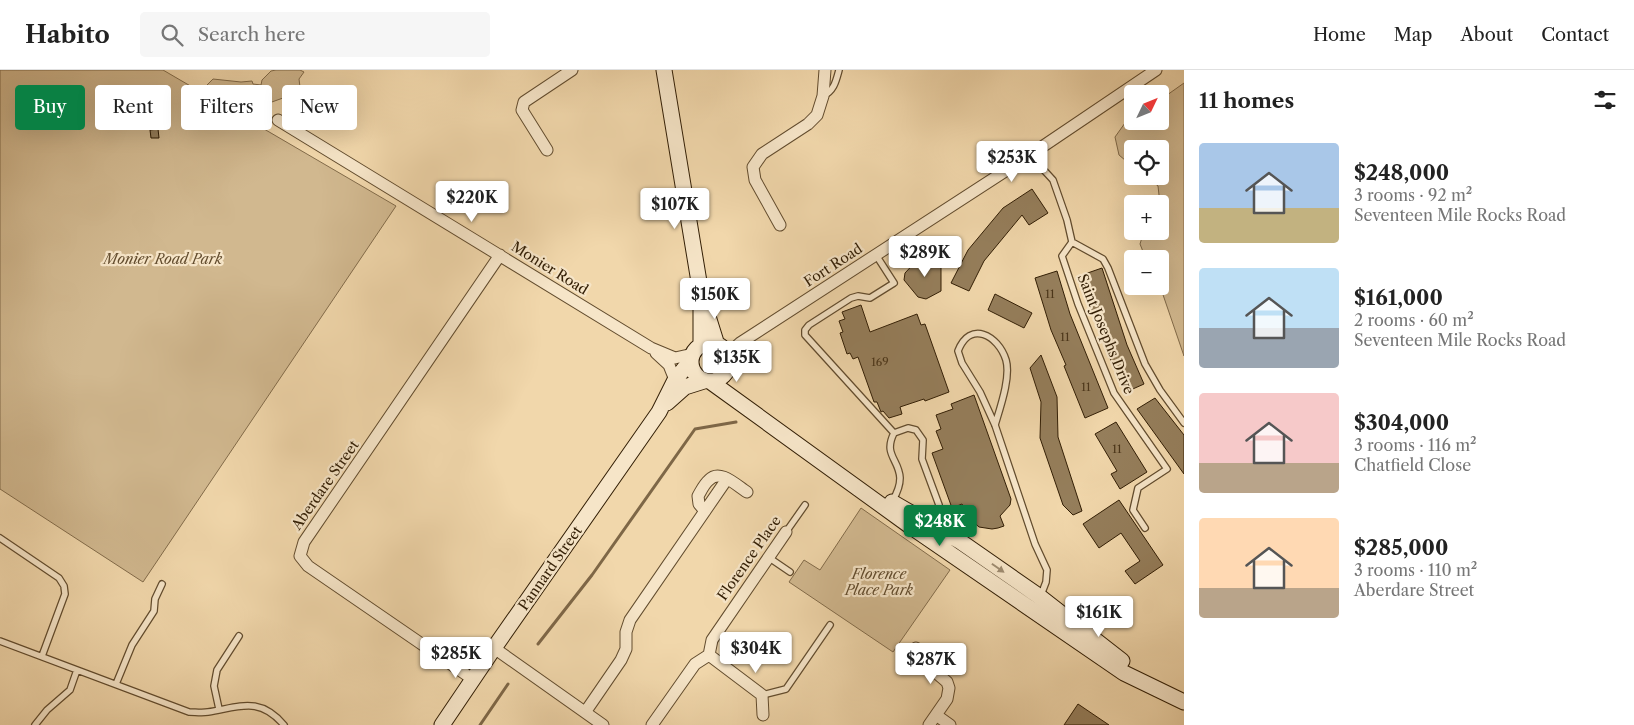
<!DOCTYPE html>
<html lang="en">
<head>
<meta charset="utf-8">
<style>
  body { margin:0; font-family:"Libre Caslon Text",serif; background:#f6f6f6; color:#222; height:100vh; display:flex; flex-direction:column; font-size:19px; white-space:nowrap }
  * { box-sizing:border-box; margin:0 }
  p { font-size:16px; color:#767676 }
  .icon { flex:none; width:28px; height:28px; fill:none; stroke:currentColor; stroke-width:2; stroke-linecap:round; stroke-linejoin:round }
  .map { position:relative; flex:1; overflow:hidden }
  .drawer { display:flex; flex-direction:column; background:#fff; width:450px }
  .drawer>* { flex:none }
  .top-card { position:absolute; left:15px; top:15px; width:475px; height:45px; display:flex; gap:10px }
  .needle { width:32px; rotate:47deg }
  .controls { position:absolute; left:1124px; top:15px; display:grid; gap:10px }
  .controls a { display:grid; place-items:center; width:45px; height:45px; border-radius:5px; background:#fff; box-shadow:0 5px 20px #0002; font-size:25px }
  .price { position:absolute; translate:-50% -42px; padding:0 11px; border-radius:5px; background:#fff; color:#222; font-size:16px; line-height:32px; filter:drop-shadow(0 1px 2px #0008) }
  .price::after { content:''; position:absolute; left:50%; top:30px; width:15px; height:11px; margin-left:-8px; background:inherit; clip-path:polygon(0 0,100% 0,50% 100%) }
  .price.selected { background:#0b8043; color:#fff }
  ul { padding:0; list-style:none }
  li { display:flex; align-items:center; gap:15px; height:125px; padding:0 15px }
  li span { display:grid; place-items:center; flex:none; width:140px; height:100px; border-radius:5px; color:#555 }
  li>.icon { margin-inline-start:auto }
  span .icon { width:60px; height:60px; fill:#fffc; stroke-width:1 }
  li b { font-size:21px }
  h2 { display:flex; justify-content:space-between; align-items:center; height:60px; padding:0 15px; font-size:21px }
  .chip { padding:0 18px; border-radius:5px; background:#fff; box-shadow:0 5px 20px #0002; font-size:18px; line-height:45px }
  .chip.selected { background:#0b8043; color:#fff }
  header { display:flex; align-items:center; gap:30px; box-sizing:border-box; height:70px; padding:0 25px; background:#fff; border-bottom:1px solid #e0e0e0 }
  header strong { font-size:24px }
  nav { display:flex; gap:28px; margin-inline-start:auto; font-size:18px }
  .search { width:350px; height:45px; background:#f6f6f6; display:flex; align-items:center; gap:12px; box-sizing:border-box; padding:0 18px; border-radius:5px; color:#767676; font-size:19px }
  main { display:flex; flex:1; min-height:0 }
  .map>svg:first-child { display:block }
  .green { fill:#d1b88f; stroke:#826b4a }
  .lines { fill:none; stroke-linecap:round; stroke-linejoin:round }
  .stream { stroke:#7e6747; stroke-width:3 }
  .building { fill:#957e5b; stroke:#321e05 }
  .service-casing { stroke:#624c2e; stroke-width:8 }
  .minor-casing { stroke:#624c2e; stroke-width:13 }
  .secondary-casing { stroke:#321e05; stroke-width:17 }
  .service { stroke:#f6e5c8; stroke-width:5.5 }
  .minor { stroke:#f6e5c8; stroke-width:11 }
  .secondary { stroke:#f6e5c8; stroke-width:15 }
  .oneway { fill:#9e8b70 }
  .labels { text-anchor:middle; stroke-width:4.5; stroke-linejoin:round; paint-order:stroke }
  .number-label { font-size:11px; fill:#4b361a }
  .park-label { font-size:14px; font-style:italic; fill:#624c2e; stroke:#f6e5c8 }
  .street-label { font-size:14px; fill:#321e05; stroke:#f6e5c8 }
</style>
</head>
<body>
<header>
<strong>Habito</strong>
<div class="search"><svg class="icon" aria-label="search" viewBox="0 0 24 24"><circle cx="10" cy="10" r="6"/><path d="M15 15l6 6"/></svg>Search here</div>
<nav><a>Home</a><a>Map</a><a>About</a><a>Contact</a></nav>
</header>
<main>
<div class="map">
<svg width="1184" height="655" viewBox="0 0 1184 655">
  <rect width="100%" height="100%" fill="#f1d7ab"/>
  <filter id="stains"><feTurbulence type="fractalNoise" baseFrequency=".004" numOctaves="4"/><feColorMatrix values="0 0 0 0 .2 0 0 0 0 .09 0 0 0 0 .02 0 0 0 .5 -.17"/></filter>
  <radialGradient id="worn" r=".72"><stop offset=".6" stop-color="#630" stop-opacity="0"/><stop offset="1" stop-color="#630" stop-opacity=".3"/></radialGradient>
  <path class="green" d="M 0,0 L 163,0 L 396,136 L 143,512 L 0,419 Z
    M 276,0 L 300,0 L 304,2 L 299,9 L 300,17 L 295,16 L 283,28 L 269,33 L 265,29 L 253,35 L 228,28 L 207,15 L 213,9 L 241,12 L 252,11 L 253,14 L 261,15 L 262,10 L 271,1 Z
    M 1184,13 L 1184,286 L 1160,216 L 1160,189 L 1146,189 L 1140,174 L 1144,161 L 1160,161 L 1160,134 L 1158,116 L 1146,106 L 1160,106 L 1160,79 L 1132,79 L 1132,96 L 1119,85 L 1115,67 L 1125,53 L 1132,48 L 1132,51 L 1160,51 L 1160,30 Z
    M 861,438 L 950,500 L 893,582 L 789,512 L 804,490 L 820,500 Z"/>
  <g class="lines">
    <path class="stream" d="M 538,574 L 592,505 L 695,359 L 736,352
      M 480,655 L 508,614"/>
  </g>
  <path class="building" d="M 158,59 L 159,68 L 151,68 L 150,60 Z
    M 1032,119 L 1048,143 L 1029,155 L 1022,145 L 984,191 L 969,221 L 951,213 L 968,180 L 1003,138 Z
    M 921,186 L 926,191 L 941,191 L 941,221 L 926,229 L 918,227 L 904,210 L 905,203 Z
    M 1102,198 L 1127,275 L 1144,314 L 1126,322 L 1107,282 L 1079,206 Z
    M 1057,201 L 1070,244 L 1108,338 L 1085,348 L 1064,296 L 1066,295 L 1051,260 L 1035,208 Z
    M 995,224 L 1032,243 L 1024,258 L 988,240 Z
    M 861,235 L 870,262 L 917,244 L 921,255 L 925,254 L 949,322 L 925,331 L 924,329 L 900,337 L 902,344 L 889,348 L 883,341 L 881,342 L 877,332 L 874,332 L 858,287 L 853,289 L 850,283 L 847,284 L 840,263 L 843,262 L 839,251 L 845,249 L 842,242 Z
    M 1041,285 L 1057,327 L 1058,367 L 1082,441 L 1073,445 L 1063,435 L 1040,368 L 1041,332 L 1030,298 Z
    M 974,325 L 1011,429 L 1010,435 L 1000,446 L 1004,456 L 998,458 L 992,459 L 979,457 L 970,449 L 962,434 L 952,438 L 932,383 L 943,379 L 936,361 L 941,359 L 936,345 L 953,339 L 951,334 Z
    M 1155,328 L 1184,365 L 1184,404 L 1137,339 Z
    M 1116,352 L 1147,402 L 1120,419 L 1111,404 L 1117,401 L 1095,364 Z
    M 1119,430 L 1163,495 L 1135,514 L 1125,501 L 1140,491 L 1121,463 L 1099,478 L 1083,454 Z
    M 1078,634 L 1109,655 L 1064,655 Z"/>
  <g class="lines">
    <g class="service-casing">
      <path id="service" d="M 823,26 C 834,21 836,11 839,0
        M 1030,85 L 1053,110 L 1067,150 L 1072,172 L 1103,189 L 1108,198 L 1145,294 L 1160,320 L 1184,353
        M 1072,172 L 1062,186 L 1078,234 L 1114,323 L 1167,399 L 1138,418 L 1133,440 L 1145,458
        M 876,185 L 894,213 L 870,228 L 858,226 L 851,228 L 809,255 L 805,260 L 805,265 L 894,363
        M 995,355 C 1000,338 1011,307 1006,290 C 998,265 970,250 958,281 L 962,293 L 980,322 L 995,355 L 1035,474 L 1047,500 L 1046,512 L 1041,525
        M 893,430 C 897,423 900,416 900,408 C 899,389 883,385 894,363 L 908,358 L 916,360 L 923,370 L 922,389 L 939,435
        M 786,462 L 805,435
        M 0,468 L 59,508 L 64,516 L 65,524 L 42,586
        M 768,487 L 790,502
        M 0,571 L 189,642 C 195,642 202,643 208,642 C 240,637 259,626 284,655
        M 116,614 L 132,575 L 154,541 L 155,529 L 162,514
        M 762,625 L 786,619 L 830,555
        M 219,639 L 214,616 L 217,600 L 239,566
        M 35,655 L 47,640 L 70,620 L 77,600"/>
    </g>
    <g class="minor-casing">
      <path id="minor" d="M 278,50 L 651,278 L 675,288 L 693,284
        M 547,80 L 522,40 L 524,32 L 572,0
        M 780,155 L 755,110 L 753,97 L 762,84 L 808,54 L 817,45 L 823,26 L 825,0
        M 656,283 L 669,295 L 675,310
        M 728,284 L 740,273 L 1030,85 L 1156,0
        M 705,441 L 699,434 L 698,426 C 701,421 704,414 709,410 C 720,398 737,416 747,422
        M 494,578 L 603,655
        M 916,578 L 926,594 L 947,612 L 949,618 L 947,629 L 929,655
        M 709,585 L 762,625 L 763,645
        M 474,610 L 308,496 L 300,486 L 304,472 L 500,185
        M 586,641 L 621,590 L 626,579 L 626,562 L 630,550 L 727,409
        M 936,645 L 950,655
        M 652,655 L 695,594 L 709,585 L 712,570 L 786,462"/>
    </g>
    <g class="secondary-casing">
      <path id="secondary" d="M 664,0 L 701,224 L 717,275
        M 701,237 L 701,276
        M691 292a19 19 0 1 1 38 0a19 19 0 1 1-38 0Z
        M 711,312 L 910,456 L 1124,603 L 1184,632
        M 667,333 L 685,317 L 704,311
        M 892,432 L 961,472 L 1040,527 L 1122,591
        M 442,655 L 494,578 L 659,342 L 675,310 L 691,290"/>
    </g>
    <use href="#service" class="service"/>
    <use href="#minor" class="minor"/>
    <use href="#secondary" class="secondary"/>
  </g>
  <defs><path id="oneway-solid" d="M-6-.8H1V-3.2L6.5 0L1 3.2V.8H-6Z" transform="scale(1.25)"/></defs>
  <use class="oneway" href="#oneway-solid" transform="translate(998 498) rotate(35)"/>
  <g class="labels">
    <g class="number-label">
      <text x="1050" y="228">11</text>
      <text x="1065" y="271">11</text>
      <text x="880" y="296">169</text>
      <text x="1086" y="321">11</text>
      <text x="1117" y="383">11</text>
    </g>
    <g class="park-label">
      <text x="163" y="194">Monier Road Park</text>
      <text x="879" y="509">Florence<tspan x="879" dy="16">Place Park</tspan></text>
    </g>
    <g class="street-label">
      <text transform="translate(833 195) rotate(-33)" y="5">Fort Road</text>
      <text transform="translate(550 198) rotate(32)" y="5">Monier Road</text>
      <text transform="translate(1106 264) rotate(68)" y="5">Saint Josephs Drive</text>
      <text transform="translate(325 415) rotate(-55)" y="5">Aberdare Street</text>
      <text transform="translate(749 488) rotate(-55)" y="5">Florence Place</text>
      <text transform="translate(550 498) rotate(-55)" y="5">Pannard Street</text>
    </g>
  </g>
  <rect width="100%" height="100%" filter="url(#stains)"/>
  <rect width="100%" height="100%" fill="url(#worn)"/>
</svg>
<div class="controls">
<a><svg class="needle" viewBox="-14 -14 28 28"><path d="M0-13l5 13h-10z" fill="#e53935"/><path d="M0 13l5-13h-10z" fill="#767676"/></svg></a>
<a><svg class="icon" aria-label="locate" viewBox="0 0 24 24"><circle cx="12" cy="12" r="6"/><path d="M12 2v4M12 18v4M2 12h4M18 12h4"/></svg></a>
<a>+</a>
<a>−</a>
</div>
<b class="price" style="left:1012px;top:113px">$253K</b>
<b class="price" style="left:472px;top:153px">$220K</b>
<b class="price" style="left:675px;top:160px">$107K</b>
<b class="price" style="left:925px;top:208px">$289K</b>
<b class="price" style="left:715px;top:250px">$150K</b>
<b class="price" style="left:737px;top:313px">$135K</b>
<b class="price selected" style="left:940px;top:477px">$248K</b>
<b class="price" style="left:1099px;top:568px">$161K</b>
<b class="price" style="left:756px;top:604px">$304K</b>
<b class="price" style="left:456px;top:609px">$285K</b>
<b class="price" style="left:931px;top:615px">$287K</b>
<div class="top-card">
<a class="chip selected">Buy</a>
<a class="chip">Rent</a>
<a class="chip">Filters</a>
<a class="chip">New</a>
</div>
</div>
<section class="drawer">
<h2>11 homes<svg class="icon" aria-label="filters" viewBox="0 0 24 24"><path d="M4 7h16M4 17h16"/><circle cx="9" cy="7" r="2"/><circle cx="15" cy="17" r="2"/></svg></h2>
<ul>
<li><span style="background:linear-gradient(#a9c7e8 65%,#c2b280 0)"><svg class="icon" aria-label="home" viewBox="0 0 24 24"><path d="M3 11l9-7 9 7M6 9v11h12V9"/></svg></span><div><b>$248,000</b><p>3 rooms · 92 m²</p><p>Seventeen Mile Rocks Road</p></div></li>
<li><span style="background:linear-gradient(#bfe0f5 60%,#9aa5b1 0)"><svg class="icon" aria-label="home" viewBox="0 0 24 24"><path d="M3 11l9-7 9 7M6 9v11h12V9"/></svg></span><div><b>$161,000</b><p>2 rooms · 60 m²</p><p>Seventeen Mile Rocks Road</p></div></li>
<li><span style="background:linear-gradient(#f6c9c9 70%,#b9a48a 0)"><svg class="icon" aria-label="home" viewBox="0 0 24 24"><path d="M3 11l9-7 9 7M6 9v11h12V9"/></svg></span><div><b>$304,000</b><p>3 rooms · 116 m²</p><p>Chatfield Close</p></div></li>
<li><span style="background:linear-gradient(#ffd9b3 70%,#b9a48a 0)"><svg class="icon" aria-label="home" viewBox="0 0 24 24"><path d="M3 11l9-7 9 7M6 9v11h12V9"/></svg></span><div><b>$285,000</b><p>3 rooms · 110 m²</p><p>Aberdare Street</p></div></li>
</ul>
</section>
</main>
</body>
</html>
